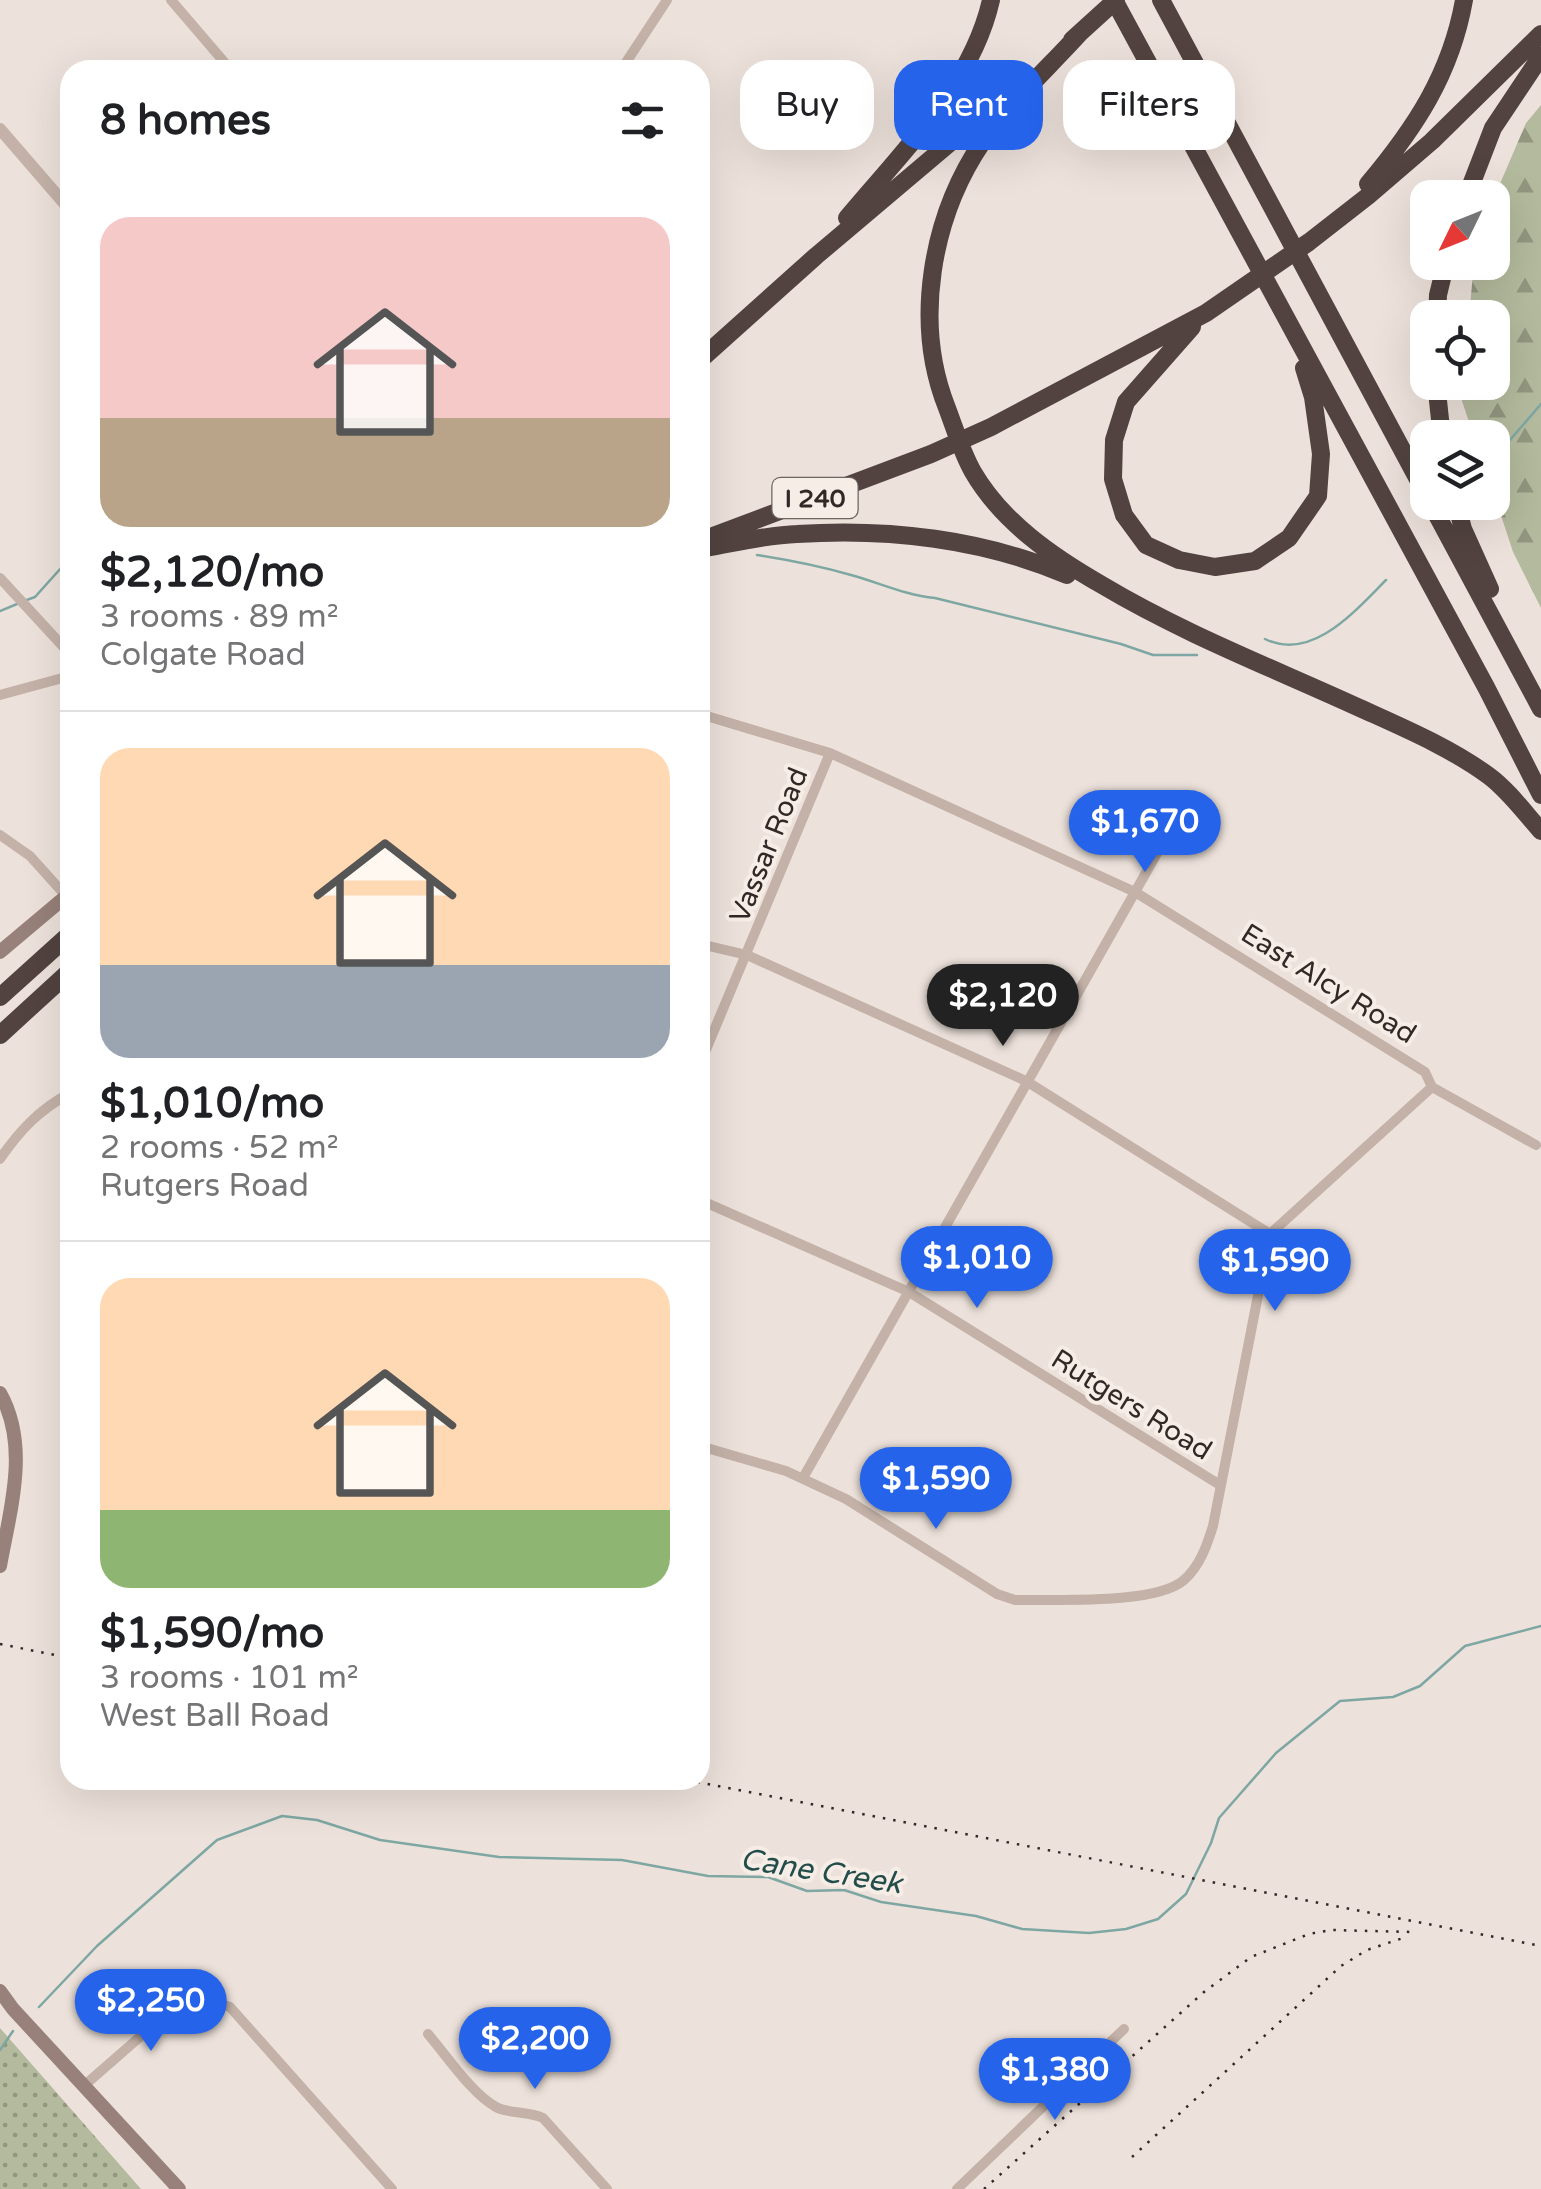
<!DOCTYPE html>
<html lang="en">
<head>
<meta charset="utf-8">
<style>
  body { margin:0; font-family:"Varela Round",sans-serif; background:#f2f2f2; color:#202124; height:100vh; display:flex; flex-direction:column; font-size:38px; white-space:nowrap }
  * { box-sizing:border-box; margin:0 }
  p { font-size:32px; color:#757577 }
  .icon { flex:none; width:55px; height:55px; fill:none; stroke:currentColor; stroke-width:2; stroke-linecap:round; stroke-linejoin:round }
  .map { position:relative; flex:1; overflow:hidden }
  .side { position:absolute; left:60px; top:60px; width:650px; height:1730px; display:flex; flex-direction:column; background:#fff; border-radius:30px; box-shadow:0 10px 40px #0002 }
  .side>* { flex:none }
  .hud { position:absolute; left:740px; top:60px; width:650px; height:90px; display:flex; gap:20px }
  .needle { width:65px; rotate:227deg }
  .buttons { position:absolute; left:1410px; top:180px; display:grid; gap:20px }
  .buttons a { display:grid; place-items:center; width:100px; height:100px; border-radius:20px; background:#fff; box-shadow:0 10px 40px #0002; font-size:50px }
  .price { position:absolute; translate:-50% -85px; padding:0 22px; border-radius:35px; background:#2563eb; color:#fff; font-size:32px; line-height:65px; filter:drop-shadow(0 2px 5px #0008) }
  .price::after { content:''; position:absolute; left:50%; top:60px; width:30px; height:22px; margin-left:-15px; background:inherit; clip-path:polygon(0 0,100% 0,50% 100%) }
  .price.active { background:#222; color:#fff }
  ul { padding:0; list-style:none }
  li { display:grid; align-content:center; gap:20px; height:530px; padding:0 40px }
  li+li { border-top:2px solid #e0e0e0 }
  li span { display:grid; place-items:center; height:310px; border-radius:30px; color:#555 }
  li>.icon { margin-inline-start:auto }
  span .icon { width:180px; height:180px; fill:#fffc; stroke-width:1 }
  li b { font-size:42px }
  h2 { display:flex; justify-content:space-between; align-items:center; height:120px; padding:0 40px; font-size:42px }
  .chip { padding:0 35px; border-radius:30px; background:#fff; box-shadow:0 10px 40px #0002; font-size:35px; line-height:90px }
  .chip.active { background:#2563eb; color:#fff }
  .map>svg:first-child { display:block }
  .grass { fill:url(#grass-dots) }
  .forest { fill:url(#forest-firs) }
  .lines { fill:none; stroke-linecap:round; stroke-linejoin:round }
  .stream { stroke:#7ea7a3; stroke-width:2.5 }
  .minor { stroke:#c4b2a8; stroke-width:10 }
  .tertiary { stroke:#c4b2a8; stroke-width:12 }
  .secondary { stroke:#97817a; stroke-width:14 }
  .motorway { stroke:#524340; stroke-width:18 }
  .rail { stroke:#322927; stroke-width:2.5; stroke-dasharray:2.5 8; stroke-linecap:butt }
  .labels { text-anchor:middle; stroke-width:8; stroke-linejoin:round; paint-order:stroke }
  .shield { fill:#f6ede6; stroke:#6d6460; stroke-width:2.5 }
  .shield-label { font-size:25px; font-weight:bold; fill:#322927 }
  .street-label { font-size:28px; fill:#322927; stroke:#f6ede6 }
  .water-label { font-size:30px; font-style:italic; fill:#234d4b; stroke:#f6ede6 }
</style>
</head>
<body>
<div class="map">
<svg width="1541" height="2189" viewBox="0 0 1541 2189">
  <defs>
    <pattern id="grass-dots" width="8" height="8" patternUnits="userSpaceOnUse" patternTransform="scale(2.5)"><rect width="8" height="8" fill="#b4ba9d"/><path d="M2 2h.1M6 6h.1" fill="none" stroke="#939780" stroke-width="1.8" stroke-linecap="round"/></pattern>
    <pattern id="forest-firs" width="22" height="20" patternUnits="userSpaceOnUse" patternTransform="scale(2.5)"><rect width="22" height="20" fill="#b4ba9d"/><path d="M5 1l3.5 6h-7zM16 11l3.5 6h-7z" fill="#939780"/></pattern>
  </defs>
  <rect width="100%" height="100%" fill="#ede2db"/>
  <path class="grass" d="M 0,2028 L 141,2189 L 0,2189 Z"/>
  <path class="forest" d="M 1541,105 L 1541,608 L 1513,552 L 1493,491 L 1492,438 L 1474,437 L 1462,401 L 1463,383 L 1492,382 L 1492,318 L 1469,317 L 1474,263 L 1492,262 L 1493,200 L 1526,123 Z"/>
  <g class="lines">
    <path class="stream" d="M 1492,461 L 1541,404
      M 757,555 C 789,560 820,566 851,575 C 880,583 905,595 935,598 L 1121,644 L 1153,655 L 1197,655
      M 24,601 L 35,597 L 70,558
      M 0,611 L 17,604
      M 1265,639 C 1312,662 1355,611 1386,580
      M 39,2007 L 97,1946 L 217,1840 L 282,1816 L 317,1820 L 380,1840 L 499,1857 L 622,1860 L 708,1876 L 768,1877 L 807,1891 L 844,1890 L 881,1902 L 976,1916 L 1022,1929 L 1089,1933 L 1126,1929 L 1158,1919 L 1186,1894 L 1211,1843 L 1219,1818 L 1276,1753 L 1340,1701 L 1393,1697 L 1420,1686 L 1465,1646 L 1541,1626
      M 0,2050 L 13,2031"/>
    <path class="minor" d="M 171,0 L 231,70
      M 621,70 L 667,0
      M 0,578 L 70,654
      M 0,695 L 70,676
      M 700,714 L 830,753 L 1135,892 L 1425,1072 L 1432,1087 L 1536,1145
      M 0,835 L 30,856 L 66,896
      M 700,944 L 747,955 L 1026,1081 L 1270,1234
      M 700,1064 L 830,753
      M 0,1159 C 20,1130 39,1110 70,1093
      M 700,1200 L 909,1292 L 1220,1485
      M 700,1446 L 786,1471 L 846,1499 L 997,1594 L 1015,1600 C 1053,1599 1156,1605 1184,1580 C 1200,1566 1207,1545 1213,1526 L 1270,1234 L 1432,1087
      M 803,1478 L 1173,825
      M 428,2034 C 446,2055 472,2094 496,2107 C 509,2114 528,2111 543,2118 L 607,2189
      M 86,2084 L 181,2001 L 206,1999 L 230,2007 L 392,2189
      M 957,2189 L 1124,2029"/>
    <path class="tertiary" d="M 0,129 L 70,210"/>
    <path class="secondary" d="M 0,952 L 70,893
      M 0,1393 C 30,1446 10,1510 0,1566
      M 0,1991 L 13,2009 L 179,2189"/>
    <path class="motorway" d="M 1114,0 L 1486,687 L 1541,795
      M 1161,0 L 1428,498
      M 1079,34 C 1049,67 1008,105 983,141 C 931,217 913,323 947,408 C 955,429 962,453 973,472 C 1002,522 1053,557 1102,585 C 1184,634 1275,669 1362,709 C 1404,728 1451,748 1489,776 C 1508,790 1525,813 1541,831
      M 1072,40 L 1116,0
      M 1368,184 C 1415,128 1451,74 1464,0
      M 1466,198 L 1493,128 L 1541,56
      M 847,218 C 901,153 972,85 991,0
      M 1437,318 L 1438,295 L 1446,262
      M 1192,327 L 1126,402 L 1114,440 L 1113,479 L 1124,515 L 1146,545 L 1179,560 L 1215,567 L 1255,561 L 1289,538 L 1318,496 L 1321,454 L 1313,397 L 1304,368
      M 700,360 L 816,256 L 1029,76
      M 1436,382 L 1442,438
      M 1430,502 L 1541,709
      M 1456,502 L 1463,529 L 1490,589
      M 700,541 L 931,454 L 991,427 L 1206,313 L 1309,242 L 1368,196 L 1432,141 L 1541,34
      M 705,548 C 735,543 766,535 797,534 C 888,528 983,539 1067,575
      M 0,997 L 70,934
      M 0,1035 L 70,971"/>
    <path class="rail" d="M 0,1644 L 70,1658
      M 687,1780 L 1541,1946
      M 1132,2157 L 1341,1966 L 1367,1950 L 1406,1937
      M 984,2189 L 1204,1992 L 1251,1957 L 1309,1934 L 1331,1930 L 1412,1932"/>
  </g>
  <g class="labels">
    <rect class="shield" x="772.5" y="478" width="85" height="40" rx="8"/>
    <g class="shield-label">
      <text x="815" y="507">I 240</text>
    </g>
    <g class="street-label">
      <text transform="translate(768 845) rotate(-68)" y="10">Vassar Road</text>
      <text transform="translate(1329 983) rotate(32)" y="10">East Alcy Road</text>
      <text transform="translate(1132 1404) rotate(32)" y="10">Rutgers Road</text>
    </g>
    <g class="water-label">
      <text transform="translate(821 1871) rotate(9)" y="10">Cane Creek</text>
    </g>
  </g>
</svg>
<div class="buttons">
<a><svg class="needle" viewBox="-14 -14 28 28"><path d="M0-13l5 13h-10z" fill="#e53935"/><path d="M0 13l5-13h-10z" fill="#757577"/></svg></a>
<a><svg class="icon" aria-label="locate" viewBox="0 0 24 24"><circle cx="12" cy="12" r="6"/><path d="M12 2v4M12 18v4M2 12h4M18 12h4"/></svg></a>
<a><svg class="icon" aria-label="layers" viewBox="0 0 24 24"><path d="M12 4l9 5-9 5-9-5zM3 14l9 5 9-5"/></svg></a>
</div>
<b class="price" style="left:1145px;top:875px">$1,670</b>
<b class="price active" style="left:1003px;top:1049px">$2,120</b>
<b class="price" style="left:977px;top:1311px">$1,010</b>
<b class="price" style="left:1275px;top:1314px">$1,590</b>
<b class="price" style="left:936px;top:1532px">$1,590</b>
<b class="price" style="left:151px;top:2054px">$2,250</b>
<b class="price" style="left:535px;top:2092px">$2,200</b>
<b class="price" style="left:1055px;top:2123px">$1,380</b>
<div class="hud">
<a class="chip">Buy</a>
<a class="chip active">Rent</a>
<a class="chip">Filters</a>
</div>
<section class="side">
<h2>8 homes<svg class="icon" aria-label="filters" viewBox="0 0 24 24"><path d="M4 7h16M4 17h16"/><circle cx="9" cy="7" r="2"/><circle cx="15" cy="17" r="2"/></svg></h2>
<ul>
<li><span style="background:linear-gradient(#f6c9c9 65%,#b9a48a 0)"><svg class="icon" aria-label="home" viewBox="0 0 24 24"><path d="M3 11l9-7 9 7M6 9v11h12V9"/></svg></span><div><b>$2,120/mo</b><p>3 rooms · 89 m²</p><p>Colgate Road</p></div></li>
<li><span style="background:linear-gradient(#ffd9b3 70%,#9aa5b1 0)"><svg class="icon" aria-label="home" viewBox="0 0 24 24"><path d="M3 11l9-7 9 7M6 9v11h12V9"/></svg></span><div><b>$1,010/mo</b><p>2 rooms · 52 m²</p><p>Rutgers Road</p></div></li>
<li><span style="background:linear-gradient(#ffd9b3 75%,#8fb573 0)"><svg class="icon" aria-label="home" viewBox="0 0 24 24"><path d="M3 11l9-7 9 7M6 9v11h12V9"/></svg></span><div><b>$1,590/mo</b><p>3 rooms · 101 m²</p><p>West Ball Road</p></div></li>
</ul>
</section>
</div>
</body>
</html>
